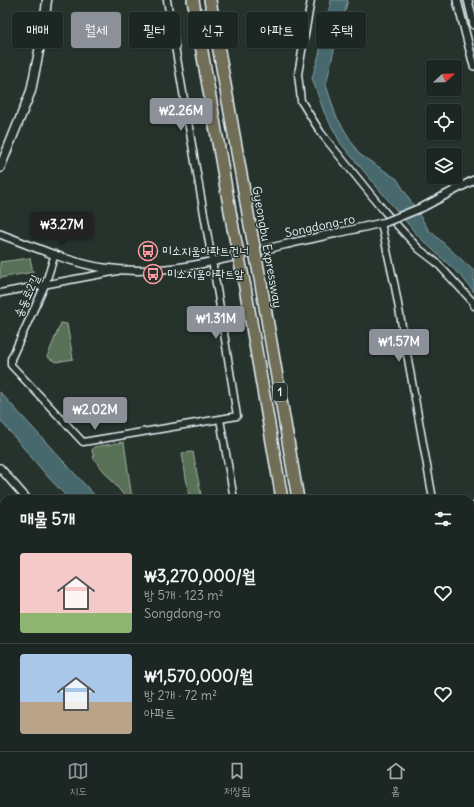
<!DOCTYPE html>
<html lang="ko">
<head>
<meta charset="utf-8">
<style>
  body { margin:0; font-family:Delius,"Poor Story",sans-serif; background:#29322f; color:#f1f3f6; height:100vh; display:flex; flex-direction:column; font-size:15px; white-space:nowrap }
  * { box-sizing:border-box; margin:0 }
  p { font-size:13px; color:#a0a5a5 }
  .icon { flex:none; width:22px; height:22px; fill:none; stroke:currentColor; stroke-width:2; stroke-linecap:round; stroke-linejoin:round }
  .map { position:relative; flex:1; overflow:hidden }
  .details { position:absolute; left:0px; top:495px; width:474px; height:256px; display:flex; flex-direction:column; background:#1c2622; border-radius:12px 12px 0 0; box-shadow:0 1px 3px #0004,0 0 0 1px #3a4340 }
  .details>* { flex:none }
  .hud { position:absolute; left:12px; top:12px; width:450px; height:36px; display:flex; gap:8px }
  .needle { width:26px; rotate:68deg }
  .fabs { position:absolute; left:426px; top:60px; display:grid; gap:8px }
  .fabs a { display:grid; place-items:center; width:36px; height:36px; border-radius:4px; background:#1c2622; box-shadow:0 1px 3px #0004,0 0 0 1px #3a4340; font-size:20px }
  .price { position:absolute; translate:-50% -34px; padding:0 9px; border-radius:4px; background:#8c9099; color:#fff; font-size:13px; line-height:26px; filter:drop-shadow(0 1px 2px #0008) }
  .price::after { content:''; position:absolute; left:50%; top:24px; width:12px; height:9px; margin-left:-6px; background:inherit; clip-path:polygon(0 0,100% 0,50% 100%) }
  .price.selected { background:#222; color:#fff }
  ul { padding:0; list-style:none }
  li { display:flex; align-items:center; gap:12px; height:100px; padding:0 20px }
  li+li { border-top:1px solid #3a4340 }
  li span { display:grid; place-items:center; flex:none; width:112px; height:80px; border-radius:4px; color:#555 }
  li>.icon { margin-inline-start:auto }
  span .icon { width:48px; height:48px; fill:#fffc; stroke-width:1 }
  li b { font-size:17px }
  h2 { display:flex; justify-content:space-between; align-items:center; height:48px; padding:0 20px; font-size:17px }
  .pill { padding:0 14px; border-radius:4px; background:#1c2622; box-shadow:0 1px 3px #0004,0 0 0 1px #3a4340; font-size:14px; line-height:36px }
  .pill.selected { background:#8c9099; color:#fff }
  .tab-bar { display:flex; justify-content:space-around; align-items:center; height:56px; border-top:1px solid #3a4340; background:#1c2622; font-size:11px; color:#a0a5a5 }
  .tab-bar a { display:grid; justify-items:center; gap:2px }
  .tab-bar .selected { color:#8c9099 }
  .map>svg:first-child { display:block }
  .green { fill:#587055; stroke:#a0b0a6 }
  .water { fill:#47696e; stroke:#879fa5 }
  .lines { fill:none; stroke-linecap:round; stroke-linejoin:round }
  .minor-casing { stroke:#e8f1f8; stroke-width:9 }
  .tertiary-casing { stroke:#e8f1f8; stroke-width:10 }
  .secondary-casing { stroke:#e8f1f8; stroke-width:11 }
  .motorway-casing { stroke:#e8f1f8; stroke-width:14 }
  .minor { stroke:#26332d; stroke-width:6 }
  .tertiary { stroke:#26332d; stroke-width:7 }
  .secondary { stroke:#26332d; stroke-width:8 }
  .motorway { stroke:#716e59; stroke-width:11 }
  .tertiary-bridge-casing { stroke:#e8f1f8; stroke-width:10; stroke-linecap:butt }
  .motorway-bridge-casing { stroke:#e8f1f8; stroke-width:14; stroke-linecap:butt }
  .tertiary-bridge { stroke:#26332d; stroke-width:7 }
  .motorway-bridge { stroke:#716e59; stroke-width:11 }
  .labels { text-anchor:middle; stroke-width:3; stroke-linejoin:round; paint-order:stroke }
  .shield { fill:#26332d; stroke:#aeb8bb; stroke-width:1 }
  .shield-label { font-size:11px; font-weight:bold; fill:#e8f1f8 }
  .street-label { font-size:12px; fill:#e8f1f8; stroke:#26332d }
  .poi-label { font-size:12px; fill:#e8f1f8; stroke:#26332d; text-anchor:start }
</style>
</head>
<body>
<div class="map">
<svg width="474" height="751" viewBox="0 0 474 751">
  <rect width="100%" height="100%" fill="#26332d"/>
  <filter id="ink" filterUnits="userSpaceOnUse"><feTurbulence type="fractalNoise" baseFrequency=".025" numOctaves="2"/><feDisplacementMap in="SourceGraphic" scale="8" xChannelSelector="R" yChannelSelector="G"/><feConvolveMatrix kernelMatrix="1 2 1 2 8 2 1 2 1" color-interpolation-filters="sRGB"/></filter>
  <g filter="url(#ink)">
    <path class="green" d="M 30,258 L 33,272 L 0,278 L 0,262 Z
      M 61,323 L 67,324 L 73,359 L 56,362 L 47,357 Z
      M 124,442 L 132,499 L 127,499 L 94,459 L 92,450 L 94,447 Z
      M 193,452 L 201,495 L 189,497 L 182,453 Z"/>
    <path class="water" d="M 331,0 L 348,0 L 334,50 L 326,85 L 336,116 L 359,154 L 397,179 L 428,229 L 474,271 L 474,292 L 462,277 L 418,236 L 341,144 L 324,112 L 312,78 L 319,55 Z
      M 0,392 L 98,499 L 69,499 L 48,477 L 0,420 Z
      M 474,526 L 474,552 L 470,556 L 470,532 Z
      M 380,747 L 398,747 L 400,751 L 381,751 Z"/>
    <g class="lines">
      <g class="minor-casing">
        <path id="minor" d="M 167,0 L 218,295 L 237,416 L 220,419
          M 311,0 L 298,74 L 301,101 L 321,133 L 385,212 L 419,249 L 436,262 L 473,302 L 474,306
          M 381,223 L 395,287 L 433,499
          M 55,254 L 45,285 L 11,359 L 11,365 L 83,442 L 220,419 L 234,499
          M 0,293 L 118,271
          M 470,511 L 474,506
          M 0,533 L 4,529
          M 470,597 L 474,592
          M 0,658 L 4,674
          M 470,676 L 474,675
          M 39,747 L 41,751
          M 151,747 L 154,751
          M 373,747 L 374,751
          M 429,747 L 432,751
          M 88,751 L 88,747
          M 230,751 L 234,747"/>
      </g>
      <g class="tertiary-casing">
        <path id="tertiary" d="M 457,0 L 474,66
          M 468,0 L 474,25
          M 423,207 L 474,180
          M 0,234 C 32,246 70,263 104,268 C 164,277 224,259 283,245 C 317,237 352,230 386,222
          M 0,468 L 27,499
          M 244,747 L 247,751"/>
      </g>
      <g class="secondary-casing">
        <path id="secondary" d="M 0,168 L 31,91 L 44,26 L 47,0"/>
      </g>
      <g class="motorway-casing">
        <path id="motorway" d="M 193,0 L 233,228
          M 210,0 L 250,225
          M 261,284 L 298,499
          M 245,287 L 282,499
          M 325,747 L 326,751
          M 342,747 L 343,751"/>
      </g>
      <use href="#minor" class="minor"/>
      <use href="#tertiary" class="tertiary"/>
      <use href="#secondary" class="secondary"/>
      <use href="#motorway" class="motorway"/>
      <g class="tertiary-bridge-casing">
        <path id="tertiary-bridge" d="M 386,222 L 423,207"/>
      </g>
      <g class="motorway-bridge-casing">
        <path id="motorway-bridge" d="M 250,225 L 261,284
          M 233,228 L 245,287"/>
      </g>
      <use href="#tertiary-bridge" class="tertiary-bridge"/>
      <use href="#motorway-bridge" class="motorway-bridge"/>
    </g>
  </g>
  <defs>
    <g id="bus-ring" transform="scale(1)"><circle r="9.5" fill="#26332d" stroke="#ff9aa2" stroke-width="1.5"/><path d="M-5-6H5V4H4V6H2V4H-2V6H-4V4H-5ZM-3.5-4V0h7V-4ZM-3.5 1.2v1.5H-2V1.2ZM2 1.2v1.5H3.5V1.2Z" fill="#ff9aa2"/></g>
  </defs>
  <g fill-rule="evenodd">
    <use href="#bus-ring" x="148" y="251"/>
    <use href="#bus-ring" x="153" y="274"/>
  </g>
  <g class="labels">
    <rect class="shield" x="273" y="383" width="14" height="18" rx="3"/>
    <g class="shield-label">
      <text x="280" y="396">1</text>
    </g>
    <g class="street-label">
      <text transform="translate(320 226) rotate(-12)" y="4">Songdong-ro</text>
      <text transform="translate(267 247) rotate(80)" y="4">Gyeongbu Expressway</text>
      <text transform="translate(27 296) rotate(-66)" y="4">송동로2길</text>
    </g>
    <g class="poi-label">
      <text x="162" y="255">미소지움아파트건너</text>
      <text x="167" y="278">미소지움아파트앞</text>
    </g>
  </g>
</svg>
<div class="fabs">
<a><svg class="needle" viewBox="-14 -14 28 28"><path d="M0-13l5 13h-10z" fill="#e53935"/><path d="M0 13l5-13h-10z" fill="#a0a5a5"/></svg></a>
<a><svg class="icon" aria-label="locate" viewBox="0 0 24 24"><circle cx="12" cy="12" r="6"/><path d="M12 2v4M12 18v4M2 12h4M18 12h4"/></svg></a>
<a><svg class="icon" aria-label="layers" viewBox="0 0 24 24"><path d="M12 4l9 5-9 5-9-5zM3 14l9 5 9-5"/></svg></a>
</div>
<b class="price" style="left:181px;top:132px">₩2.26M</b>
<b class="price selected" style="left:62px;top:246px">₩3.27M</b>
<b class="price" style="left:216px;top:340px">₩1.31M</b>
<b class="price" style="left:399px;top:363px">₩1.57M</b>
<b class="price" style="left:95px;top:431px">₩2.02M</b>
<div class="hud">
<a class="pill">매매</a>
<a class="pill selected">월세</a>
<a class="pill">필터</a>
<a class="pill">신규</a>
<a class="pill">아파트</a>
<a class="pill">주택</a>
</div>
<section class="details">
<h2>매물 5개<svg class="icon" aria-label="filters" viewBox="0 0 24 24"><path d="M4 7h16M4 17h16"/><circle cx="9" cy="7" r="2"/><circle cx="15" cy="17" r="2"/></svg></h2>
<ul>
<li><span style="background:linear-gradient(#f6c9c9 75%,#8fb573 0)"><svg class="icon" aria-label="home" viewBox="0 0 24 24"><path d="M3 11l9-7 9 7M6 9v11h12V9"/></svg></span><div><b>₩3,270,000/월</b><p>방 5개 · 123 m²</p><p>Songdong-ro</p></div><svg class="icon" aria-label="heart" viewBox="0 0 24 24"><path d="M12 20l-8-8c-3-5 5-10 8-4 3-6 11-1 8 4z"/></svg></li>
<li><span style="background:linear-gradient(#a9c7e8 60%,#b9a48a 0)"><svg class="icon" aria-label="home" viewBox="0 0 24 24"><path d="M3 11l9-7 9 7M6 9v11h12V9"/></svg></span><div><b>₩1,570,000/월</b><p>방 2개 · 72 m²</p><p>아파트</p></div><svg class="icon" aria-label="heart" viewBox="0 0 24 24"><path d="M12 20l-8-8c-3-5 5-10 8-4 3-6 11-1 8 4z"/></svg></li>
</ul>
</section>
</div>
<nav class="tab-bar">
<a class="selected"><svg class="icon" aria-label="map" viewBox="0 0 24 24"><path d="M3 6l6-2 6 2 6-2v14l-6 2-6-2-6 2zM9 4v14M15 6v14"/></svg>지도</a>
<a><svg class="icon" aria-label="saved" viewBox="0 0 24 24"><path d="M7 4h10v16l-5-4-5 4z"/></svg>저장됨</a>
<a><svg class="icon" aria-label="home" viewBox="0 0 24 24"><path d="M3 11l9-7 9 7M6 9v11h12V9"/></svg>홈</a>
</nav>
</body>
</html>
